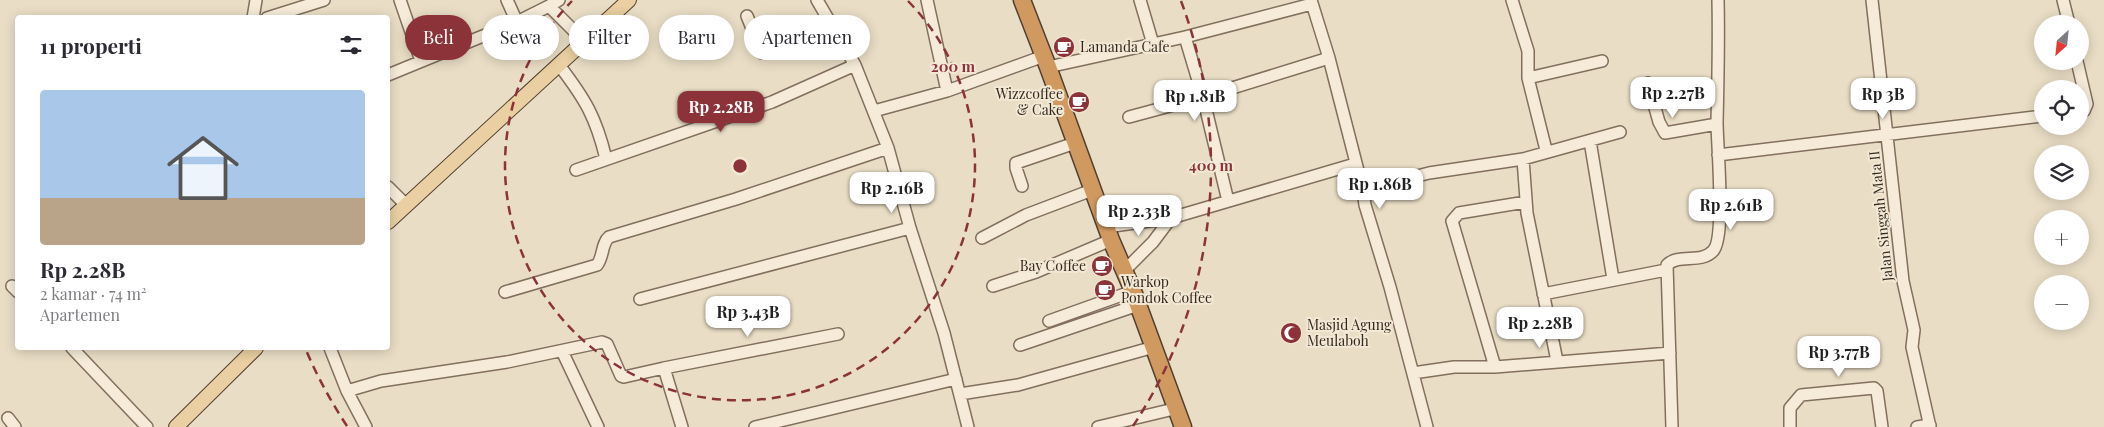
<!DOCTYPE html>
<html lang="id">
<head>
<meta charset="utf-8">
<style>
  body { margin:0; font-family:"Playfair Display",serif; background:#f2f2f3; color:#2b2b33; height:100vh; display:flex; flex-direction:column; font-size:19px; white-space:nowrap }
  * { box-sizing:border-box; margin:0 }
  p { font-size:16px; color:#7c7c81 }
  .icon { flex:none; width:28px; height:28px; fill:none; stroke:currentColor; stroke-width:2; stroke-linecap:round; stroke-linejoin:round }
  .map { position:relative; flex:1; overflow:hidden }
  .panel { position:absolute; left:15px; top:15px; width:375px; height:335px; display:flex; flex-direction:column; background:#fff; border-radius:5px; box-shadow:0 2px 12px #0003 }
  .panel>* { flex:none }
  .banner { position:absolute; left:405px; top:15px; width:475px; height:45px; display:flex; gap:10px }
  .needle { width:32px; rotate:207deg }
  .tools { position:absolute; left:2034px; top:15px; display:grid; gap:10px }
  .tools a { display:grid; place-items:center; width:55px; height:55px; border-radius:50%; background:#fff; box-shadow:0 2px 12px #0003; font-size:25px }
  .price { position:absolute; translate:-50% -42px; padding:0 11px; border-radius:10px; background:#fff; color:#222; font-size:16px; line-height:32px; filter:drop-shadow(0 1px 2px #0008) }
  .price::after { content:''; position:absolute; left:50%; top:30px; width:15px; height:11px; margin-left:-8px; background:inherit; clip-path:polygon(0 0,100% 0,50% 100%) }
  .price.selected { background:#8b3338; color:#fff }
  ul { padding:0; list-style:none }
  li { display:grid; align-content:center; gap:10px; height:265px; padding:0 25px }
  li span { display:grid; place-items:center; height:155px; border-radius:5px; color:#555 }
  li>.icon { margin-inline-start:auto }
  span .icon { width:90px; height:90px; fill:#fffc; stroke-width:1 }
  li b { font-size:21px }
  h2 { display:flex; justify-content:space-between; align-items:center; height:60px; padding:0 25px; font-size:21px }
  .chip { padding:0 18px; border-radius:22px; background:#fff; box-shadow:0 2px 12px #0003; font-size:18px; line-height:45px }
  .chip.selected { background:#8b3338; color:#fff }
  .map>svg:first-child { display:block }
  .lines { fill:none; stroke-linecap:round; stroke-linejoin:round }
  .minor-casing { stroke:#826f5d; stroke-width:14 }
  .major-casing { stroke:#513e31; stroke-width:16 }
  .highway-casing { stroke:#513e31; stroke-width:19 }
  .minor { stroke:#f5ebd8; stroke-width:11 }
  .major { stroke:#e9cfa1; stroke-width:14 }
  .highway { stroke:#d0995f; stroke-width:16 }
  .ring { fill:none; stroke:#8b3338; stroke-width:2.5; stroke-dasharray:9 6 }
  .labels { text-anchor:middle; stroke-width:4; stroke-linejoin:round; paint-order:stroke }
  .poi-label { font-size:14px; fill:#34291f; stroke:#f2e8d4; text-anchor:start }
  .street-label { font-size:14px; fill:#34291f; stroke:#f2e8d4 }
  .centre { fill:#8b3338; stroke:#f2e8d4; stroke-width:2.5 }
  .ring-label { font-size:15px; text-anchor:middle; font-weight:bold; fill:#8b3338; stroke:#f2e8d4; stroke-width:4; stroke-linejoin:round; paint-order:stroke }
</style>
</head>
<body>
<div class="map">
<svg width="2104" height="427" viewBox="0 0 2104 427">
  <rect width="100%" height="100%" fill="#e9ddc5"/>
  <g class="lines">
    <g class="minor-casing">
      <path id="minor" d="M 400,0 L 421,61
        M 559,0 L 549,6 L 583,40
        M 817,0 L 855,65 L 888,148 L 910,228 L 944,333 L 968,427
        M 927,0 L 947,91
        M 1140,0 L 1153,44
        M 1311,0 L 1329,58 L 1363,190 L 1365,205 L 1390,287 L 1427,427
        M 1512,0 L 1528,51 L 1528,78 L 1546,150
        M 1872,0 L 1903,281 L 1914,330 L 1912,347 L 1930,427
        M 2063,0 L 2069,24
        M 747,16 L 762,53 L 830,22
        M 253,18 L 256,0
        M 267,18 L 324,0
        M 517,22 L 549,6
        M 1185,37 L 1203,97 L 1228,201
        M 2077,61 L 2087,104 L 2084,111 L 2080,112
        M 559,65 C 585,99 596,117 606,159
        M 1048,67 L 1185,37 L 1312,4
        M 388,75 L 517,22 L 507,0
        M 1528,78 L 1602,61
        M 1648,83 L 1659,122 L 1665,133 L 1717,124
        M 874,111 L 947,91 L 1044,56
        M 1129,117 L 1203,97 L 1329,58
        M 1590,141 L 1613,279
        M 1718,155 L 2042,116
        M 1523,159 L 1527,213 L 1557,361
        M 576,170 L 772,102 L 855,65
        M 1022,186 L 1016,168 L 1016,163 L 1075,143
        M 388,187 L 405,204
        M 1363,190 L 1429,173 L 1523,159 L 1620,132
        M 1106,227 L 1171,218 L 1355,164
        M 982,238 L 1026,215 L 1092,190
        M 1124,271 L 1153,242 L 1171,218
        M 12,286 L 18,292
        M 993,286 L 1036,272 L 1111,240
        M 505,292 L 597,265 C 604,256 601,244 609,237 L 736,199 L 888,148
        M 1543,294 L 1666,270
        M 640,299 L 910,228
        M 1049,321 L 1133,291
        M 1020,345 L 1138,305
        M 72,348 L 147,427
        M 330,348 L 347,391 L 366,427
        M 562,351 L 598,427
        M 1495,367 L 1452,221 L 1459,213 L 1526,202
        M 664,368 L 838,334
        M 1413,373 L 1454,367 L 1495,367 L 1670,353
        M 347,391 L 381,381 L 507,362 L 602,342 L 607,344 L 621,376 L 624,377 L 664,368 L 682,427
        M 960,394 L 1018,385 L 1154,347
        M 8,418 L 15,427
        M 755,427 L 956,379
        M 1098,427 L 1178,408
        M 1672,427 L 1667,265 C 1679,253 1701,264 1713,251 C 1726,238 1717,145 1717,122 C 1718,81 1719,41 1718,0
        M 1790,427 L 1790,408 L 1801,395 L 1874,388 L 1877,391 L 1882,427
        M 1917,427 L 1930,425"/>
    </g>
    <g class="major-casing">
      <path id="major" d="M 388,222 L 629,0
        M 176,427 L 256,348"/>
    </g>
    <g class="highway-casing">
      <path id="highway" d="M 1022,0 L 1048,67 L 1111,240 L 1133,291 L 1183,427"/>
    </g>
    <use href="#minor" class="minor"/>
    <use href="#major" class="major"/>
    <use href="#highway" class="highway"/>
  </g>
  <g class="ring">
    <path d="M908 1A235 235 0 1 1 572 1"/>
    <path d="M347 426A471 471 0 0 1 306 350M1181 1A471 471 0 0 1 1133 426"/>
  </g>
  <defs>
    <g id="cafe-disc" transform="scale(1.125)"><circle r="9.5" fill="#8b3338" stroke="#f2e8d4"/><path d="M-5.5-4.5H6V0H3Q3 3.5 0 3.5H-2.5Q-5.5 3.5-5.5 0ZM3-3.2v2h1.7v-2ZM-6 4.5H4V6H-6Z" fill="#fff"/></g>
    <g id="mosque-disc" transform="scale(1.125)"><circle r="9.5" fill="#8b3338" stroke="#f2e8d4"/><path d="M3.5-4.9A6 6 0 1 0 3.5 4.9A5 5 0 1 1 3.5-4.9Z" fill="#fff"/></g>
  </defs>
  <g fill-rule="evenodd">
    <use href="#cafe-disc" x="1064" y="47"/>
    <use href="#cafe-disc" x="1079" y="102"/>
    <use href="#cafe-disc" x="1102" y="266"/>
    <use href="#cafe-disc" x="1105" y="290"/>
    <use href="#mosque-disc" x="1291" y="333"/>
  </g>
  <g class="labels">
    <g class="poi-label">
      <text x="1080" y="52">Lamanda Cafe</text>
      <text x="1063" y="99" text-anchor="end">Wizzcoffee<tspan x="1063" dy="16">&amp; Cake</tspan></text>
      <text x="1086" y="271" text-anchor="end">Bay Coffee</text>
      <text x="1121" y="287">Warkop<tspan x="1121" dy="16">Pondok Coffee</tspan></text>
      <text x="1307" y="330">Masjid Agung<tspan x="1307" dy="16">Meulaboh</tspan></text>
    </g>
    <g class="street-label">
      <text transform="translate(1881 216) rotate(-96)" y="5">Jalan Singgah Mata II</text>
    </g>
  </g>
  <circle cx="740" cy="166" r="8" class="centre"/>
  <g class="ring-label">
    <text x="953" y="72">200 m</text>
    <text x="1211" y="171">400 m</text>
  </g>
</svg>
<div class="tools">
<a><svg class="needle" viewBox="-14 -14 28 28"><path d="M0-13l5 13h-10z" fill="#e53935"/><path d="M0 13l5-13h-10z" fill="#7c7c81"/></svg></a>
<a><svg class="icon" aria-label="locate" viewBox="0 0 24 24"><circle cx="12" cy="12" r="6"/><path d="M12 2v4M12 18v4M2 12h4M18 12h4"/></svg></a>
<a><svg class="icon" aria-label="layers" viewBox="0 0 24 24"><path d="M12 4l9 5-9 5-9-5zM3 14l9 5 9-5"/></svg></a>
<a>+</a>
<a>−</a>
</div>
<b class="price" style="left:1673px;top:119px">Rp 2.27B</b>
<b class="price" style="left:1883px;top:120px">Rp 3B</b>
<b class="price" style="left:1195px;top:122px">Rp 1.81B</b>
<b class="price selected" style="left:721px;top:133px">Rp 2.28B</b>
<b class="price" style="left:1380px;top:210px">Rp 1.86B</b>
<b class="price" style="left:892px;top:214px">Rp 2.16B</b>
<b class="price" style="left:1731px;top:231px">Rp 2.61B</b>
<b class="price" style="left:1139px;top:237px">Rp 2.33B</b>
<b class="price" style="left:748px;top:338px">Rp 3.43B</b>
<b class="price" style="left:1540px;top:349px">Rp 2.28B</b>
<b class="price" style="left:1839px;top:378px">Rp 3.77B</b>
<div class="banner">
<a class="chip selected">Beli</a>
<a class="chip">Sewa</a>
<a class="chip">Filter</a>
<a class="chip">Baru</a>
<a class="chip">Apartemen</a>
</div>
<section class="panel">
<h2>11 properti<svg class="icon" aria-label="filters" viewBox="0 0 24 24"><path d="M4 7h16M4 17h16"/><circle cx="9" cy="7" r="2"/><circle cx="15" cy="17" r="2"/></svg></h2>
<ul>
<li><span style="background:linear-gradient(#a9c7e8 70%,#b9a48a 0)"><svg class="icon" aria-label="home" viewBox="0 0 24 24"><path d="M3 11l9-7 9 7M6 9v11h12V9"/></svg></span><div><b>Rp 2.28B</b><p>2 kamar · 74 m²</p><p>Apartemen</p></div></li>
</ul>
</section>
</div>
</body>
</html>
